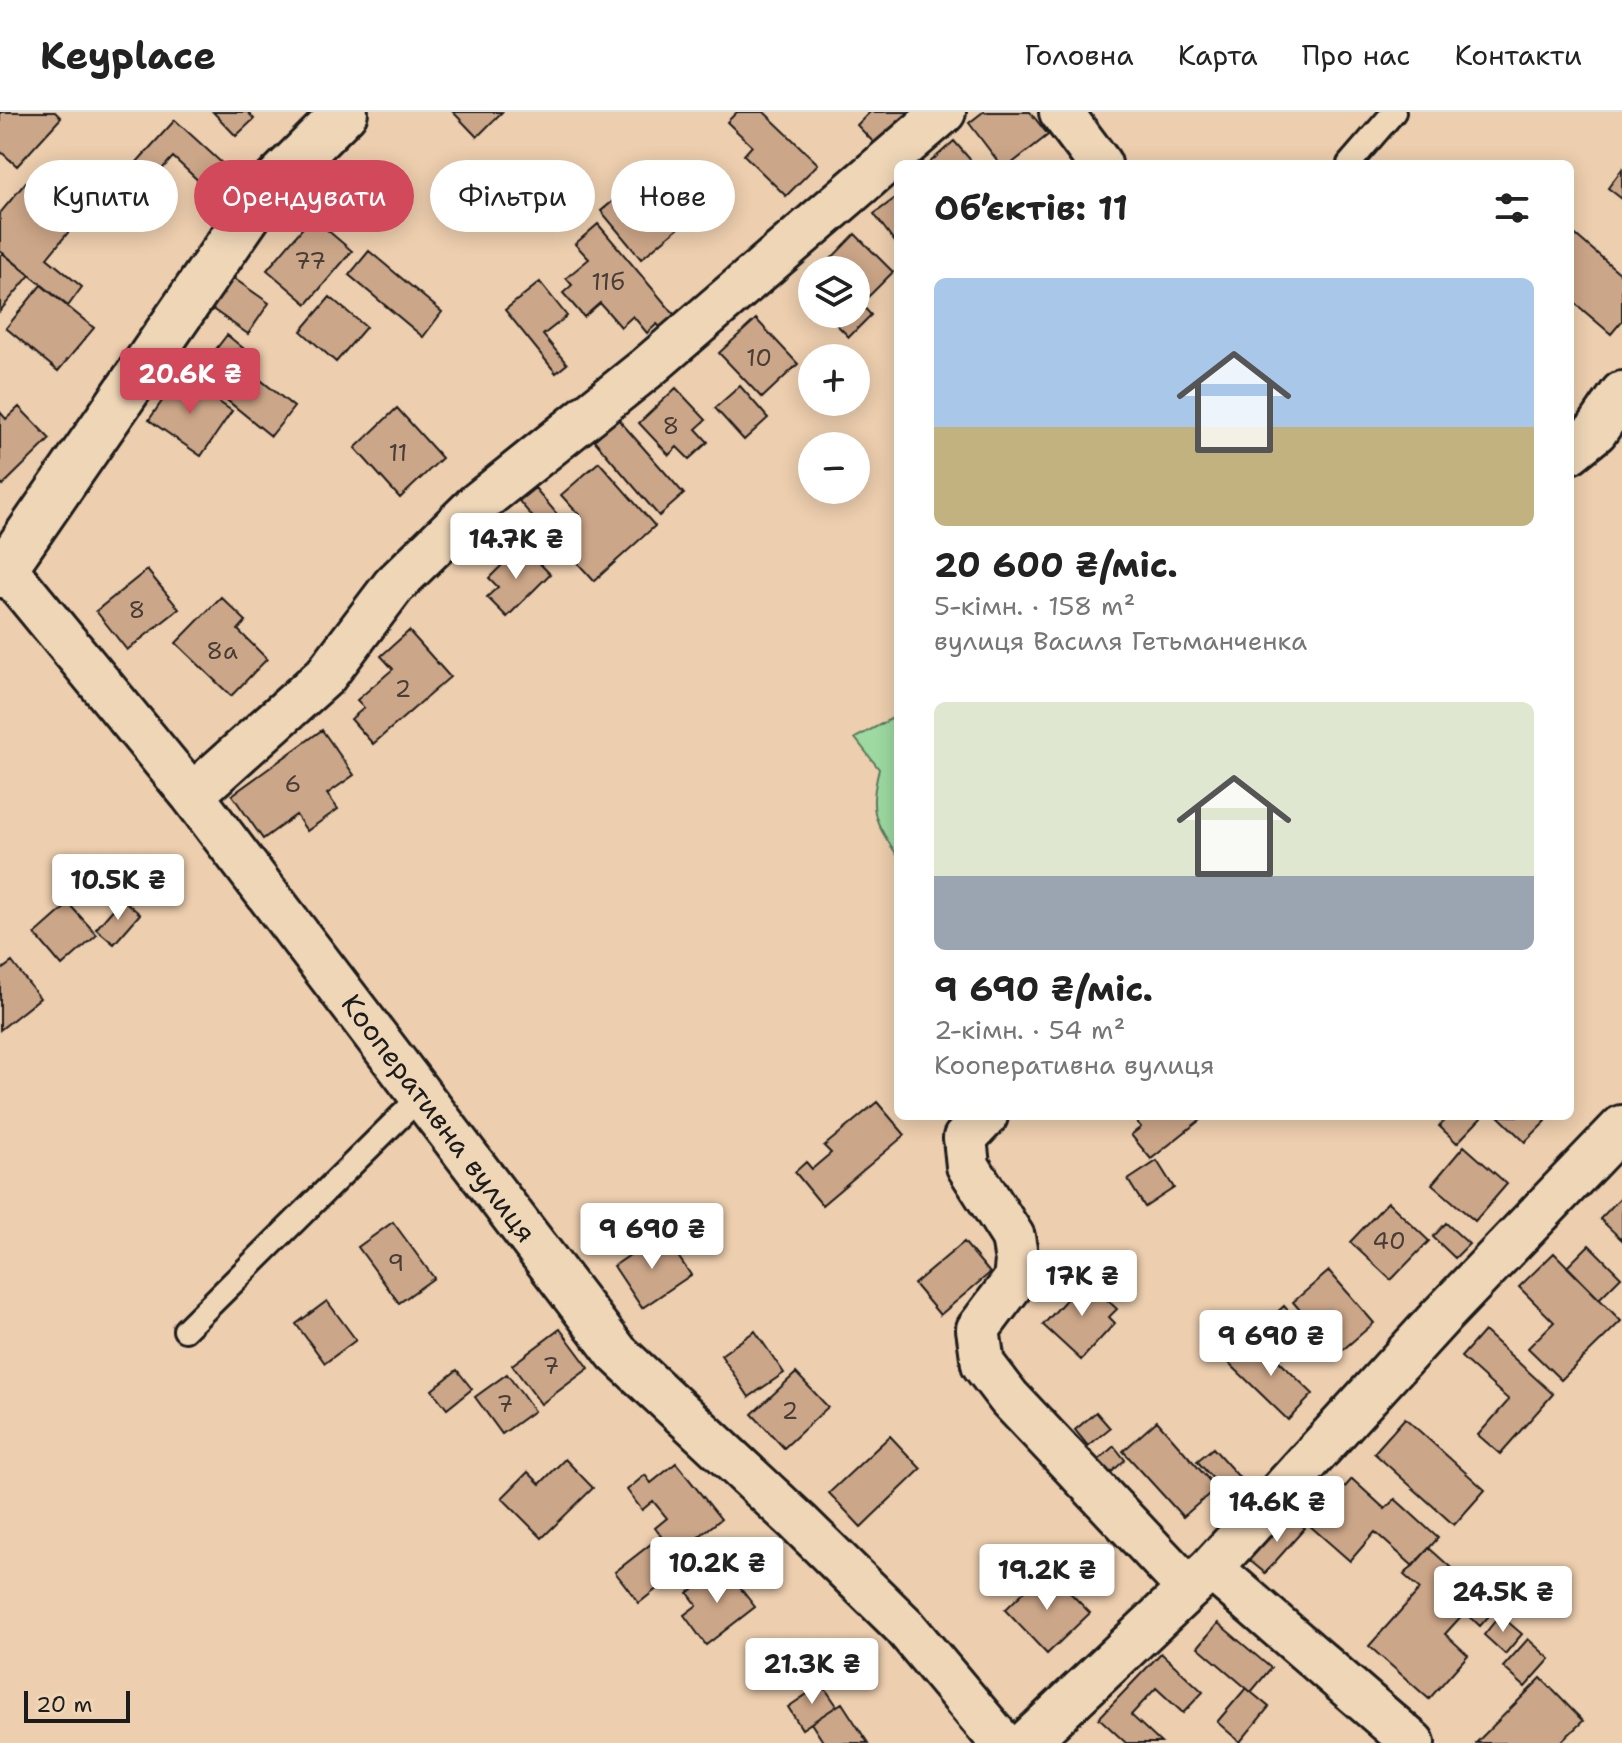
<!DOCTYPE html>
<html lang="uk">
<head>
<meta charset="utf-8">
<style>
  body { margin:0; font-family:"Shantell Sans",sans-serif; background:#f6f6f6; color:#222; height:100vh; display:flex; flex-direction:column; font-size:30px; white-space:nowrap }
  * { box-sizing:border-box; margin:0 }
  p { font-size:26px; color:#767676 }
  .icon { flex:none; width:44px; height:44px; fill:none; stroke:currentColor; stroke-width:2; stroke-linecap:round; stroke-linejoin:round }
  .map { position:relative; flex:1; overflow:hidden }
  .panel { position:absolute; left:894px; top:48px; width:680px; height:960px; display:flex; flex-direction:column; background:#fff; border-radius:12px; box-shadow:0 4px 20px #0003 }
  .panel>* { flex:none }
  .guide { position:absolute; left:24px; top:48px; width:750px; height:72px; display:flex; gap:16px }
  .tools { position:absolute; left:798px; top:144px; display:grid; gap:16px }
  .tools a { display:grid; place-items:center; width:72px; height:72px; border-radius:50%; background:#fff; box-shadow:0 4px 20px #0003; font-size:40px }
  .scale { position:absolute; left:24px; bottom:20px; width:106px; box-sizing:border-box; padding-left:8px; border:4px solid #1c1c1c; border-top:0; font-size:22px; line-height:28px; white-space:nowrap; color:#1c1c1c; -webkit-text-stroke:6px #efd6b7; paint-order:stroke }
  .price { position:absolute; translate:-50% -68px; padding:0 18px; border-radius:8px; background:#fff; color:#222; font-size:26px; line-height:52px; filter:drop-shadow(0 2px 4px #0008) }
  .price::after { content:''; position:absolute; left:50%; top:48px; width:24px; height:18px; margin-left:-12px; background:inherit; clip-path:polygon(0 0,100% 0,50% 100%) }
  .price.current { background:#d1495b; color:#fff }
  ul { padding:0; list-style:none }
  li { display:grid; align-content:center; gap:16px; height:424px; padding:0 40px }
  li span { display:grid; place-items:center; height:248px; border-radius:12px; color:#555 }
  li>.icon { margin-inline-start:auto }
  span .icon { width:144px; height:144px; fill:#fffc; stroke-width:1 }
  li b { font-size:34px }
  h2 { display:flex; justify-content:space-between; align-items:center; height:96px; padding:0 40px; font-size:34px }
  .tag { padding:0 28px; border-radius:36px; background:#fff; box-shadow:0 4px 20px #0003; font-size:28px; line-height:72px }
  .tag.current { background:#d1495b; color:#fff }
  header { display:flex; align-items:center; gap:48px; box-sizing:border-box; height:112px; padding:0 40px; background:#fff; border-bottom:2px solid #e0e0e0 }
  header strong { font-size:38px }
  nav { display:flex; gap:44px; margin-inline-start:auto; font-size:28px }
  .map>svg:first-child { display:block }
  .green { fill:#9dd9a1; stroke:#5c7a5e; stroke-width:2 }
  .building { fill:#cca688; stroke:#1c1c1c; stroke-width:2 }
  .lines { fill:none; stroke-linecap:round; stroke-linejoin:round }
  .service-casing { stroke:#1c1c1c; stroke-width:28 }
  .minor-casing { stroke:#1c1c1c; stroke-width:48 }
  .tertiary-casing { stroke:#1c1c1c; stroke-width:50 }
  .service { stroke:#efd6b7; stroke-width:22 }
  .minor { stroke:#efd6b7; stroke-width:42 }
  .tertiary { stroke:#efd6b7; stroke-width:44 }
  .labels { text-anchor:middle; stroke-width:6; stroke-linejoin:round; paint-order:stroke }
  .number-label { font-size:24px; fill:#483e37 }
  .street-label { font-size:28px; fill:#1c1c1c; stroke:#efd6b7 }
</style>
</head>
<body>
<header>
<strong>Keyplace</strong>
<nav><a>Головна</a><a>Карта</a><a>Про нас</a><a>Контакти</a></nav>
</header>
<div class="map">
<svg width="1622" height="1631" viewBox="0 0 1622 1631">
  <rect width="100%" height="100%" fill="#edceae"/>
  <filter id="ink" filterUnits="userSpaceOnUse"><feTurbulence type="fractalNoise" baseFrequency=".0125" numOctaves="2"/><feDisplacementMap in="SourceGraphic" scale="16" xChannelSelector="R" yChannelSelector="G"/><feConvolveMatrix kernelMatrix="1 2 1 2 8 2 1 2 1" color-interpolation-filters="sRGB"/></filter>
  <g filter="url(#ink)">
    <path class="green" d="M 898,603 L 898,742 L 897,743 C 873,707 869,699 879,657 L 855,626 Z"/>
    <path class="building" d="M 0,0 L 55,0 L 61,6 L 17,54 L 0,39 Z
      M 213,0 L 248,0 L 254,7 L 236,24 Z
      M 453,0 L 502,0 L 477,25 Z
      M 737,0 L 764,0 L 818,52 L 786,84 L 744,43 L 752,34 L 727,10 Z
      M 870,0 L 912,0 L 876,33 L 857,13 Z
      M 983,0 L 1030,0 L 1048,23 L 1011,52 L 1000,52 L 969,11 Z
      M 175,8 L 224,53 L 204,74 L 173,45 L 143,78 L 126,62 Z
      M 954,29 L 974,52 L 928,52 Z
      M 358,49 L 406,92 L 382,118 L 334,76 Z
      M 1622,57 L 1622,87 L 1608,76 Z
      M 673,60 L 703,95 L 641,147 L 601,99 L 630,75 L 641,88 Z
      M 26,70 L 76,111 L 47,146 L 82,175 L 68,194 L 0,139 L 0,101 Z
      M 898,84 L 898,134 L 874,102 Z
      M 312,105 L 352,139 L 307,192 L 267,158 Z
      M 598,112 L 678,207 L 664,219 L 657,212 L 647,221 L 633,204 L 621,215 L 600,191 L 584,205 L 563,181 L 572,173 L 566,166 L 589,147 L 575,132 Z
      M 1571,119 L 1622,163 L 1622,209 L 1611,222 L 1570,187 L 1570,181 L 1575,176 L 1570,171 Z
      M 855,122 L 893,160 L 861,192 L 871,203 L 849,225 L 826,202 L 856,202 L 856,158 L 820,158 Z
      M 369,139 L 442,200 L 423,225 L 349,163 Z
      M 3,141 L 30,163 L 0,199 L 0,144 Z
      M 232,165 L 269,191 L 248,222 L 211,196 Z
      M 540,170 L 567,204 L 543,223 L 567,252 L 556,261 L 505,198 Z
      M 41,173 L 94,216 L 58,259 L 6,216 Z
      M 330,185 L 366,215 L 336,250 L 301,219 Z
      M 756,207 L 798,252 L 762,286 L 719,241 Z
      M 227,223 L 254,245 L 246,256 L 294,295 L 271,324 L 196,263 Z
      M 180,263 L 232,299 L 201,344 L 149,308 Z
      M 740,274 L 768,306 L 744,328 L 715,296 Z
      M 676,276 L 706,308 L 696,317 L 708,330 L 689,347 L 677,335 L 669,343 L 639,311 Z
      M 19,295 L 50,327 L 3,373 L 0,370 L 0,300 L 6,307 Z
      M 397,296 L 442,346 L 400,386 L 355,336 Z
      M 618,307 L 684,382 L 659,404 L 594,328 Z
      M 599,350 L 655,414 L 594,469 L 556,427 L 581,405 L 561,383 Z
      M 535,376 L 562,408 L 546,421 L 519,389 Z
      M 522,433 L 550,462 L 507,505 L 487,485 L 498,475 L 489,466 Z
      M 147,458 L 179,497 L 127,538 L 96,499 Z
      M 221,485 L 246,509 L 238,518 L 267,547 L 231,584 L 176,531 Z
      M 409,519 L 450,565 L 373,632 L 351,607 L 364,596 L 357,588 L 393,557 L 381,544 Z
      M 322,618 L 354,663 L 327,682 L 338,697 L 307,719 L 296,703 L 263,727 L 232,683 Z
      M 122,787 L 140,802 L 114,832 L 96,817 Z
      M 69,792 L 97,823 L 62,854 L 35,822 Z
      M 12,850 L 40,886 L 0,918 L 0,859 Z
      M 877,990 L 905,1023 L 822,1093 L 795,1060 L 806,1050 L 812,1057 L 831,1041 L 824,1034 Z
      M 1132,1004 L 1205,1004 L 1151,1047 L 1131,1023 L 1141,1015 Z
      M 1448,1004 L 1482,1004 L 1482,1005 L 1457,1031 L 1439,1014 Z
      M 1498,1004 L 1541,1004 L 1546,1009 L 1525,1030 Z
      M 1464,1034 L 1507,1072 L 1475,1109 L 1432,1072 Z
      M 1157,1049 L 1174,1076 L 1145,1095 L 1128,1068 Z
      M 1622,1084 L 1622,1128 L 1600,1107 Z
      M 1388,1090 L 1429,1129 L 1391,1168 L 1350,1130 Z
      M 393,1110 L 434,1166 L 399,1191 L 358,1135 Z
      M 1446,1111 L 1469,1132 L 1455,1146 L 1433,1125 Z
      M 662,1121 L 691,1163 L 642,1196 L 614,1154 Z
      M 964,1130 L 990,1161 L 940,1203 L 914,1172 Z
      M 1589,1133 L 1621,1165 L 1599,1187 L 1567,1155 Z
      M 1554,1141 L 1621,1209 L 1561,1268 L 1528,1236 L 1554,1210 L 1519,1175 Z
      M 1329,1159 L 1374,1211 L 1338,1242 L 1293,1190 Z
      M 1077,1160 L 1117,1197 L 1109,1205 L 1115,1211 L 1081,1248 L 1043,1213 L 1073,1180 L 1066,1173 Z
      M 327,1189 L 356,1228 L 325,1251 L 296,1212 Z
      M 1284,1194 L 1312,1226 L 1295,1241 L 1266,1210 Z
      M 560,1217 L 589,1256 L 541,1292 L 512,1253 Z
      M 755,1219 L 784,1261 L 749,1285 L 721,1243 Z
      M 1484,1219 L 1553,1282 L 1500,1342 L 1478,1323 L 1509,1288 L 1461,1245 Z
      M 1254,1225 L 1313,1282 L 1288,1308 L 1229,1251 Z
      M 457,1258 L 472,1277 L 447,1297 L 432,1278 Z
      M 796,1261 L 828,1295 L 784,1336 L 752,1302 Z
      M 507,1262 L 534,1299 L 502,1322 L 475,1285 Z
      M 1096,1300 L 1110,1316 L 1088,1334 L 1075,1318 Z
      M 1405,1306 L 1485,1378 L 1454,1413 L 1374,1341 Z
      M 1157,1309 L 1216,1376 L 1183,1405 L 1123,1339 Z
      M 890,1324 L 921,1357 L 861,1415 L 829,1381 Z
      M 1114,1334 L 1125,1348 L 1106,1365 L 1094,1352 Z
      M 1213,1336 L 1239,1365 L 1224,1379 L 1197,1349 Z
      M 565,1347 L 593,1376 L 542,1426 L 502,1386 L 528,1360 L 540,1372 Z
      M 676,1351 L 721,1407 L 658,1457 L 668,1468 L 639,1491 L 615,1460 L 661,1424 L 655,1416 L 667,1406 L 653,1389 L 642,1398 L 627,1378 L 645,1363 L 651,1371 Z
      M 1352,1367 L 1385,1397 L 1395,1387 L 1438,1426 L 1413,1454 L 1375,1420 L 1350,1449 L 1310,1414 Z
      M 1289,1402 L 1305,1416 L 1265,1461 L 1249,1448 Z
      M 1429,1436 L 1496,1496 L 1480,1514 L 1465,1500 L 1445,1522 L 1468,1543 L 1429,1587 L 1369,1534 L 1420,1477 L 1404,1463 Z
      M 723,1454 L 755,1495 L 706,1533 L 684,1503 L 697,1493 L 688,1481 Z
      M 1047,1457 L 1090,1501 L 1047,1542 L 1005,1498 Z
      M 1500,1503 L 1522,1522 L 1505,1542 L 1484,1523 Z
      M 1218,1511 L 1271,1556 L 1251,1580 L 1198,1535 Z
      M 1528,1527 L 1550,1547 L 1525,1575 L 1503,1555 Z
      M 1161,1541 L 1203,1580 L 1183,1601 L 1156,1576 L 1131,1603 L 1161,1631 L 1126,1631 L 1099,1606 Z
      M 1541,1566 L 1583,1609 L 1560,1631 L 1476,1631 Z
      M 822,1572 L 837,1594 L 802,1617 L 788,1595 Z
      M 1246,1576 L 1269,1595 L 1240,1630 L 1217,1610 Z
      M 842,1591 L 868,1631 L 824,1631 L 811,1611 Z"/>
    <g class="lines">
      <g class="service-casing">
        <path id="service" d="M 1349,52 L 1394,0
          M 185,1218 L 421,984"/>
      </g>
      <g class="minor-casing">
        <path id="minor" d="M 1061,0 L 1100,52
          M 1570,340 L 1596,319 L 1622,281
          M 6,457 L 192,683 L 617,1241 L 798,1410 L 904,1514 L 1002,1631
          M 192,683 L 325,564 L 394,473 L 476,393 L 647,256 L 944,0
          M 986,1004 L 965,1026 L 968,1054 L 1013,1125 L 1017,1149 L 1015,1168 L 978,1217 L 983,1252 L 1009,1286 L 1189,1477
          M 1211,1456 L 1413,1631
          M 1026,1631 L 1211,1456 L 1441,1204 L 1622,1015"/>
      </g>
      <g class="tertiary-casing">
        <path id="tertiary" d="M 0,463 L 263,82 L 345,0"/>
      </g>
      <use href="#service" class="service"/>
      <use href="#minor" class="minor"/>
      <use href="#tertiary" class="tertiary"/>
    </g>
  </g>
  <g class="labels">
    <g class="number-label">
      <text x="310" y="157">77</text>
      <text x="608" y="178">11б</text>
      <text x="759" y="254">10</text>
      <text x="671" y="322">8</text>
      <text x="398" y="349">11</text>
      <text x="137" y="506">8</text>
      <text x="222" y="547">8а</text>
      <text x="403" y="585">2</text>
      <text x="293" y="680">6</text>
      <text x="1389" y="1137">40</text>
      <text x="396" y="1159">9</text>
      <text x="551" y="1262">7</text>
      <text x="505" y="1300">7</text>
      <text x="790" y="1307">2</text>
    </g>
    <g class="street-label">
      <text transform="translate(439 1006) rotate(53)" y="10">Кооперативна вулиця</text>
    </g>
  </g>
</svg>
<div class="tools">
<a><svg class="icon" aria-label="layers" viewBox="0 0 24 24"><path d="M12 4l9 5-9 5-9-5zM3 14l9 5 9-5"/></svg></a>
<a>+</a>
<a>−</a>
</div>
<div class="scale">20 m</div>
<b class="price current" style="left:190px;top:304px">20.6K ₴</b>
<b class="price" style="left:516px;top:469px">14.7K ₴</b>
<b class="price" style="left:118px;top:810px">10.5K ₴</b>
<b class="price" style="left:652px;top:1159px">9 690 ₴</b>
<b class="price" style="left:1082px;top:1206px">17K ₴</b>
<b class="price" style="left:1271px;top:1266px">9 690 ₴</b>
<b class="price" style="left:1277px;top:1432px">14.6K ₴</b>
<b class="price" style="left:717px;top:1493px">10.2K ₴</b>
<b class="price" style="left:1047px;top:1500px">19.2K ₴</b>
<b class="price" style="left:1503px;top:1522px">24.5K ₴</b>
<b class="price" style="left:812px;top:1594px">21.3K ₴</b>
<div class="guide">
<a class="tag">Купити</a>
<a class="tag current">Орендувати</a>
<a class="tag">Фільтри</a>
<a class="tag">Нове</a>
</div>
<section class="panel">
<h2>Об’єктів: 11<svg class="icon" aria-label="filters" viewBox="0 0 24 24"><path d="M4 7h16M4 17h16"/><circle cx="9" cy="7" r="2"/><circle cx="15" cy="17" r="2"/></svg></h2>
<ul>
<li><span style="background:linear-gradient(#a9c7e8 60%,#c2b280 0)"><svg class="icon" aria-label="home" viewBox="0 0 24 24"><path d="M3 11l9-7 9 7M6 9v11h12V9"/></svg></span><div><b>20 600 ₴/міс.</b><p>5-кімн. · 158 m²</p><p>вулиця Василя Гетьманченка</p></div></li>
<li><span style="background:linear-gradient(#dfe7d0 70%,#9aa5b1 0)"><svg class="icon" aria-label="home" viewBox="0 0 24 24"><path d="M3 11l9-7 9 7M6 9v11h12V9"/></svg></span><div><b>9 690 ₴/міс.</b><p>2-кімн. · 54 m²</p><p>Кооперативна вулиця</p></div></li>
</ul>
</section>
</div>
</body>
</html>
